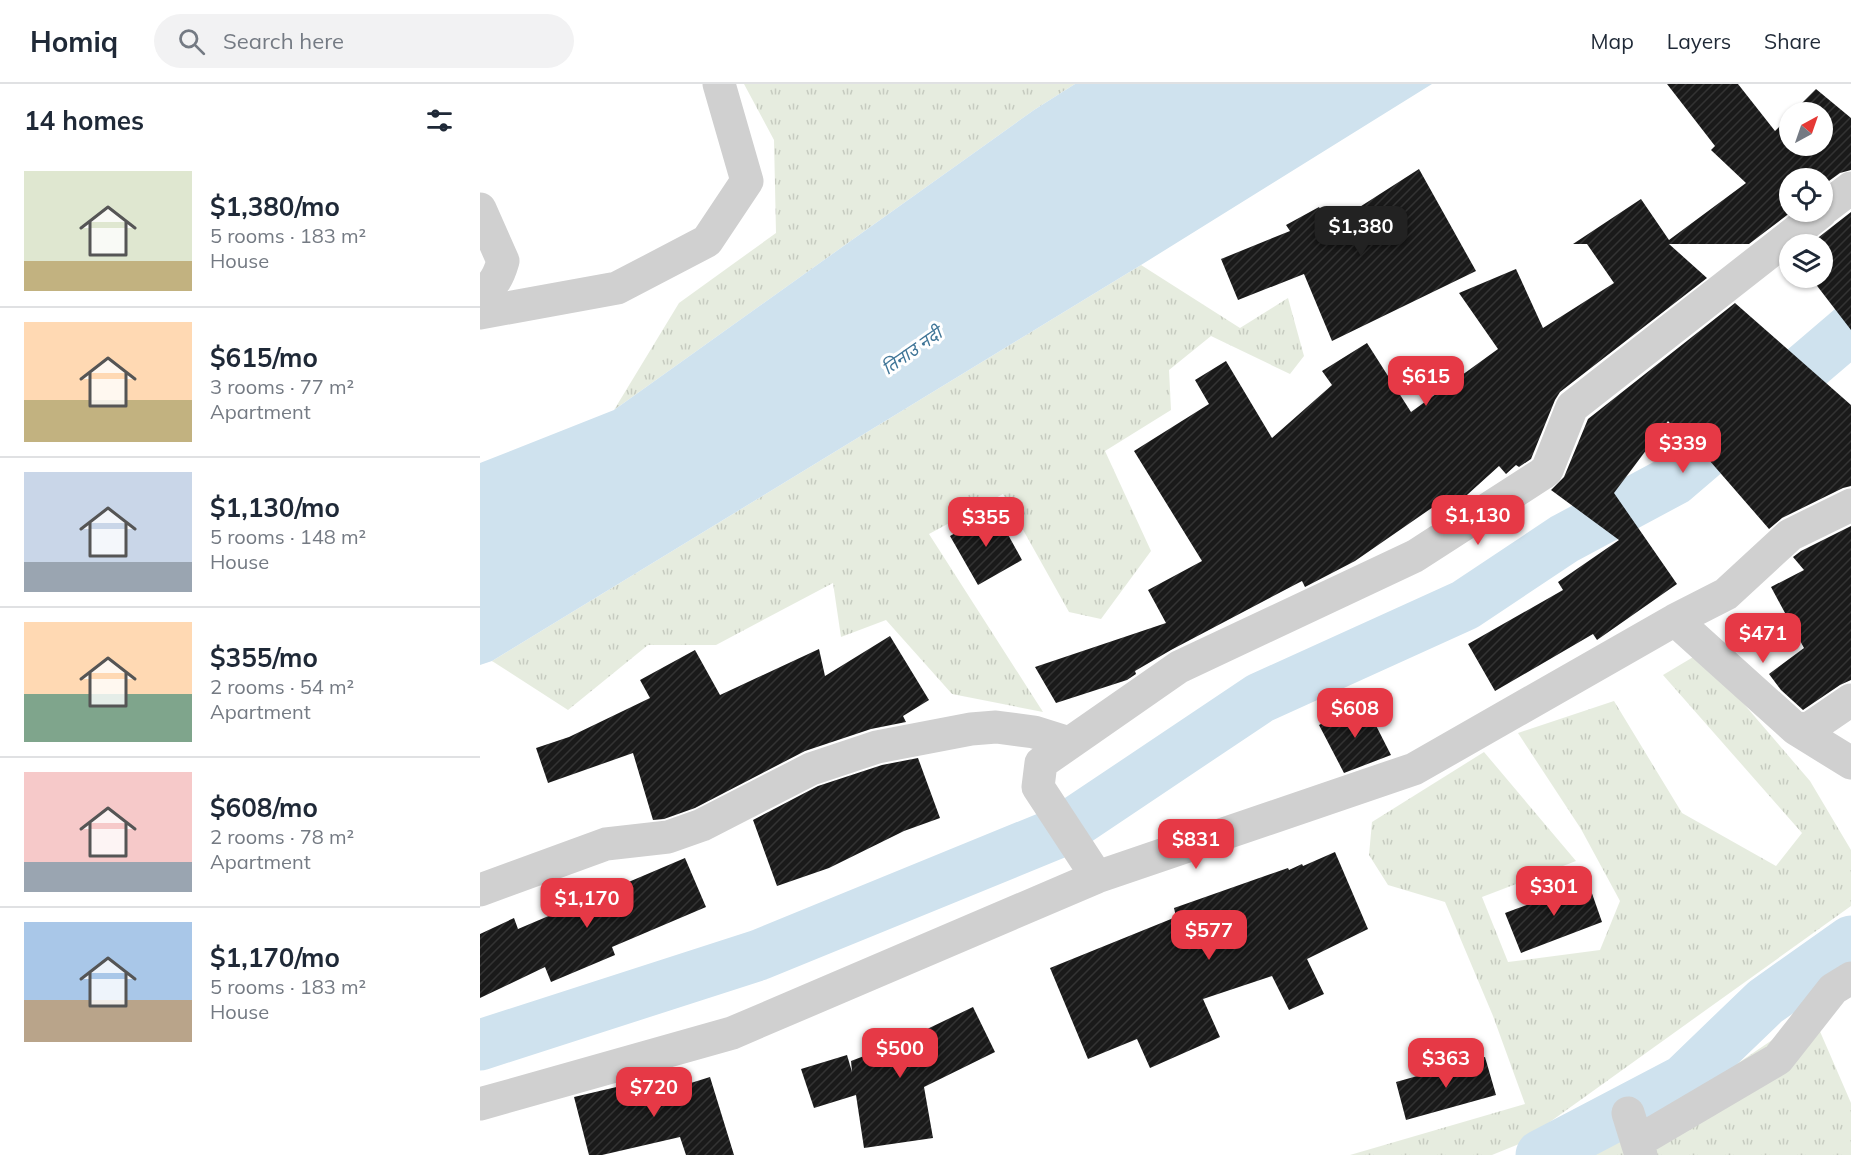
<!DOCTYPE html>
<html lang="en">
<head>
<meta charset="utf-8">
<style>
  body { margin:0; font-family:Mulish,"Noto Sans Devanagari",sans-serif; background:#f2f2f3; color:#1f2937; height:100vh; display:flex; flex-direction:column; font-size:22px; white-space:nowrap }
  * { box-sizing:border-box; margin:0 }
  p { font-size:20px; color:#747a83 }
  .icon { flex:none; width:33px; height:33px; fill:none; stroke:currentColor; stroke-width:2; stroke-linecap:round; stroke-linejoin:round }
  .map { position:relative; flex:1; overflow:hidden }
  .details { display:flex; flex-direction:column; background:#fff; width:480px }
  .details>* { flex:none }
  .needle { width:39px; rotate:40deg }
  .fabs { position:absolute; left:1299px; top:18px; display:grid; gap:12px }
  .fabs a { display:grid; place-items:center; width:54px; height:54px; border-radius:50%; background:#fff; box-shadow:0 2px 4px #0004; font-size:30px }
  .price { position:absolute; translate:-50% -51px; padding:0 14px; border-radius:12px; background:#e63946; color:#fff; font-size:20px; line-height:39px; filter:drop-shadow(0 2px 3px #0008) }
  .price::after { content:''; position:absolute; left:50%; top:36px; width:18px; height:14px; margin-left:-9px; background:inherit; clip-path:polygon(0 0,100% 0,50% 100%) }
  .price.active { background:#222; color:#fff }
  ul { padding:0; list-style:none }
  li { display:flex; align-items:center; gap:18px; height:150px; padding:0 24px }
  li+li { border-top:2px solid #e0e1e3 }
  li span { display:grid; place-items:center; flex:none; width:168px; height:120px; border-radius:0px; color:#555 }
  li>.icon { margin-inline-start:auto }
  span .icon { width:72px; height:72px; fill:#fffc; stroke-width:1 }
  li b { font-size:26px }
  h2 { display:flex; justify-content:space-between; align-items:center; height:72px; padding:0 24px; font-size:26px }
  header { display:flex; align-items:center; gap:36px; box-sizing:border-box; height:84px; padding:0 30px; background:#fff; border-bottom:2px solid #e0e1e3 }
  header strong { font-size:28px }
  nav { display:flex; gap:33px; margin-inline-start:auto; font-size:21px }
  .search { width:420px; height:54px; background:#f2f2f3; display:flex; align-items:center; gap:15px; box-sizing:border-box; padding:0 21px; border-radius:33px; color:#747a83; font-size:22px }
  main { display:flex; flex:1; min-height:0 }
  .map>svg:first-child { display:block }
  .grass { fill:url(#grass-tufts) }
  .water { fill:#cfe2ee }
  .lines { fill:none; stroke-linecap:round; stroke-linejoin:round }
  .canal { stroke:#cfe2ee; stroke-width:51 }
  .building { fill:url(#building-hatch) }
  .minor { stroke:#d0d0d0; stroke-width:33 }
  .labels { text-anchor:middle; stroke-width:6; stroke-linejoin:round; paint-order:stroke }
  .water-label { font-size:18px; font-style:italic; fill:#3f7597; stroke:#fff }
</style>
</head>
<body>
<header>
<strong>Homiq</strong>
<div class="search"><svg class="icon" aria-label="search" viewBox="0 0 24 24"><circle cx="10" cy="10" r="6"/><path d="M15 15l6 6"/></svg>Search here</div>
<nav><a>Map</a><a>Layers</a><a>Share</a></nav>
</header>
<main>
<section class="details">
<h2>14 homes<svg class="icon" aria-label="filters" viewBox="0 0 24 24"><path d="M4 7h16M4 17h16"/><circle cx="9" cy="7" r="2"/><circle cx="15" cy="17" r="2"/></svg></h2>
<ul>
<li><span style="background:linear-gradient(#dfe7d0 75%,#c2b280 0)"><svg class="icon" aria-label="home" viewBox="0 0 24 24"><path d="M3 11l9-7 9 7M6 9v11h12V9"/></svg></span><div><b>$1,380/mo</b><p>5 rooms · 183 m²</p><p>House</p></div></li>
<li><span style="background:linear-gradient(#ffd9b3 65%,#c2b280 0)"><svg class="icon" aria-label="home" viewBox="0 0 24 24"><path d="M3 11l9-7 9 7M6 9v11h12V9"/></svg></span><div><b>$615/mo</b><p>3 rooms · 77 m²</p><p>Apartment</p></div></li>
<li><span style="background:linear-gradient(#c9d6e8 75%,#9aa5b1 0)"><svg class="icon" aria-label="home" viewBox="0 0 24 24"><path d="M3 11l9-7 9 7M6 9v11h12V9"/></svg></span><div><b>$1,130/mo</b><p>5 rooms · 148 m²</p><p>House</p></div></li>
<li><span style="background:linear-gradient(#ffd9b3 60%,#7fa58c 0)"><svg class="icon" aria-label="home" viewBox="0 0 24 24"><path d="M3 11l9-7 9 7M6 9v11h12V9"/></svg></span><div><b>$355/mo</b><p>2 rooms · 54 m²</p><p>Apartment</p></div></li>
<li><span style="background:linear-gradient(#f6c9c9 75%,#9aa5b1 0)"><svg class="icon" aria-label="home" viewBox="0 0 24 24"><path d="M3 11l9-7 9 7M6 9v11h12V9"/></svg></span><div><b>$608/mo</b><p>2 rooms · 78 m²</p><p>Apartment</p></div></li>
<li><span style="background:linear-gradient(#a9c7e8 65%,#b9a48a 0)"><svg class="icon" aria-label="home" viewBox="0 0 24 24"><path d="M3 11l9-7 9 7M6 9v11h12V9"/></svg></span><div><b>$1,170/mo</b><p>5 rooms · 183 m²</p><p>House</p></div></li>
</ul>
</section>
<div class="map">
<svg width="1371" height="1071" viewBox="0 0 1371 1071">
  <defs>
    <pattern id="grass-tufts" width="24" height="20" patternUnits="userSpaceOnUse" patternTransform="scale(1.5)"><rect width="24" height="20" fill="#e6ecdf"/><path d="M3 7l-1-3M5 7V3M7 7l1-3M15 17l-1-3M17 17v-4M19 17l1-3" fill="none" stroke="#c6cbc0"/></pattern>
    <pattern id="building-hatch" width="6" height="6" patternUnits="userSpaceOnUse" patternTransform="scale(1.5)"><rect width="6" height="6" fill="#1a1a1a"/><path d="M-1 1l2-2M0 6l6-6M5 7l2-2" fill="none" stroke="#333"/></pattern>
  </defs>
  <rect width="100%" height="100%" fill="#fff"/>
  <path class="grass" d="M 264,0 L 595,0 L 554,26 L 134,326 L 199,219 L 296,149 L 294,56 Z
    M 661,181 L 760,244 L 808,214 L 824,272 L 810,290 L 731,252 L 689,286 L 691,326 L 625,367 L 671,467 L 621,535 L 589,528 L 523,410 L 449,450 L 563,628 L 472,610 L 406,536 L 361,553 L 353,499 L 236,561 L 168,561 L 88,626 L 12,577 Z
    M 1220,569 L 1330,697 L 1371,766 L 1371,822 L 1039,1060 L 1012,1071 L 870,1071 L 1045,1020 L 1013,932 L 965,818 L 908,801 L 889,771 L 892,738 L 1004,668 L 1096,777 L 1002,813 L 1028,878 L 1120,866 L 1140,817 L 1101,745 L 1038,649 L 1134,617 L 1202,729 L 1296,782 L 1322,749 L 1183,591 Z
    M 1332,929 L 1371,1019 L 1371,1071 L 1105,1071 L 1153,1050 Z"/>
  <path class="water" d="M 595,0 L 952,0 L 661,181 L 12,577 L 0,581 L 0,379 L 134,326 L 554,26 Z"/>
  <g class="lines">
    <path class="canal" d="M 0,961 L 279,871 L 580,748 L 780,614 L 985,521 L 1084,455 L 1194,396 L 1371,245
      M 1061,1071 L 1204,996 L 1285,918 L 1371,857"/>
  </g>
  <path class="building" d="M 1187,0 L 1258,0 L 1295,47 L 1310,32 L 1310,62 L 1342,62 L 1342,28 L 1313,28 L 1336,5 L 1371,34 L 1371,86 L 1360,89 L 1342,102 L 1342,94 L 1310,94 L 1310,128 L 1311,128 L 1269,160 L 1189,160 L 1227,194 L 1080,308 L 1075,316 L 1051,375 L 1039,383 L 1036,381 L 1026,390 L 1019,382 L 977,420 L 969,412 L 875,477 L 825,503 L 822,497 L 691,566 L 655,587 L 656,590 L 647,596 L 576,619 L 555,583 L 686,539 L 668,506 L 722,477 L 654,367 L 729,320 L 715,296 L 746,277 L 792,354 L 852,301 L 842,287 L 887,259 L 931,328 L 1018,265 L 979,209 L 1036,185 L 1063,244 L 1134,199 L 1107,160 L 1093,160 L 1161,115 L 1189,156 L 1266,99 L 1231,66 L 1235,62 Z
    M 939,85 L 996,187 L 852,257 L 824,190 L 758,216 L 741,175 L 810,147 L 806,141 L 839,123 L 850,142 Z
    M 1371,128 L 1371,246 L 1331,194 L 1342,194 L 1342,160 L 1330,160 Z
    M 1255,219 L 1371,321 L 1371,402 L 1363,404 L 1302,434 L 1289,445 L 1216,361 L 1212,364 L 1188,337 L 1134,409 L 1197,500 L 1117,556 L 1113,550 L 1015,607 L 988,560 L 1083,506 L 1078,498 L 1139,456 L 1071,406 L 1084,393 L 1108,335 Z
    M 515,427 L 542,476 L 498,501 L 470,452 Z
    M 1371,442 L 1371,596 L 1360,601 L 1323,626 L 1301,606 L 1289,590 L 1324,564 L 1291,503 L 1324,486 L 1313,473 L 1321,467 Z
    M 410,552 L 449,616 L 423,632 L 426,638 L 391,645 L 325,667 L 215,724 L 184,735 L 173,736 L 153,669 L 68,699 L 56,664 L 89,653 L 170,614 L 160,596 L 215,566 L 240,611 L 339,565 L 345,592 Z
    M 884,618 L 911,671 L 864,689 L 839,641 Z
    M 438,674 L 460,734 L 424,747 L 349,784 L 297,802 L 273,736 L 338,702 L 402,681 Z
    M 855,768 L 888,845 L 827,875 L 844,910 L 809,926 L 792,892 L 723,915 L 740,953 L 670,984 L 657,955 L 608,975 L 570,884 L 696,833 L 694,824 L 808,784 L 809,786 L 822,780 L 823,782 Z
    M 205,774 L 226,823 L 132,863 L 135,871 L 71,898 L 65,883 L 0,914 L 0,850 L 34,834 L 38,845 Z
    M 1108,798 L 1122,838 L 1041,869 L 1025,829 Z
    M 493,923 L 515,968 L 444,1003 L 453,1054 L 384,1064 L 376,1011 L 334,1024 L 321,985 L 367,971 L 372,988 L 371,977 L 418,959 Z
    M 1005,973 L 1016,1011 L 926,1036 L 916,998 Z
    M 179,993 L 182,1008 L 230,993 L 254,1071 L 206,1071 L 200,1053 L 122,1071 L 109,1071 L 94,1013 Z"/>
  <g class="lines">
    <path class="minor" d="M 0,125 L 23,177 C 19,191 14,203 0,208
      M 1342,126 L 1371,104
      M 0,229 L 137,204 L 227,157 L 267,97 L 239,0
      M 1195,536 L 1316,645 L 1330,644 L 1371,616
      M 1316,645 L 1371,679
      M 617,793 L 558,703 L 561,679 L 699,583 L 935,472 L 1062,390 L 1067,386 L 1092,323 L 1341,128
      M 0,806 L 126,760 L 188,753 L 222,741 L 331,685 L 397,663 L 491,645 L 516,643 L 554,648 L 589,659
      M 0,1020 L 252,949 L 617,793 L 934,685 L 1195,536 L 1246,510 L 1310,451 L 1371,421
      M 1148,1029 L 1161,1071
      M 1157,1058 L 1298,975 L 1353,905 L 1371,894"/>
  </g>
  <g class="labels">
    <g class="water-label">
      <text transform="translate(432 267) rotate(-35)" y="6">तिनाउ नदी</text>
    </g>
  </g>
</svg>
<div class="fabs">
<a><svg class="needle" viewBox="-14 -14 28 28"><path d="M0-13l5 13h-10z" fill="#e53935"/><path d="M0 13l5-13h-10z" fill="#747a83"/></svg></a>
<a><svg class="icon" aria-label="locate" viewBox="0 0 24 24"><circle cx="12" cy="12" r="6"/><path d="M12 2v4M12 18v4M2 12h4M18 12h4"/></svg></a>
<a><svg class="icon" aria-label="layers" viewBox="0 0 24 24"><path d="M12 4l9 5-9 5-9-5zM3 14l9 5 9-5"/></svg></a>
</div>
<b class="price active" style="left:881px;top:173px">$1,380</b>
<b class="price" style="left:946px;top:323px">$615</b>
<b class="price" style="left:1203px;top:390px">$339</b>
<b class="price" style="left:998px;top:462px">$1,130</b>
<b class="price" style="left:506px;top:464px">$355</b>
<b class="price" style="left:1283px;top:580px">$471</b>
<b class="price" style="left:875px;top:655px">$608</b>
<b class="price" style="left:716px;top:786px">$831</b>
<b class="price" style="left:1074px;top:833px">$301</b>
<b class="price" style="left:107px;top:845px">$1,170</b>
<b class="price" style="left:729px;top:877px">$577</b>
<b class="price" style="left:420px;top:995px">$500</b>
<b class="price" style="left:966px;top:1005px">$363</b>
<b class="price" style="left:174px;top:1034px">$720</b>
</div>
</main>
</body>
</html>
